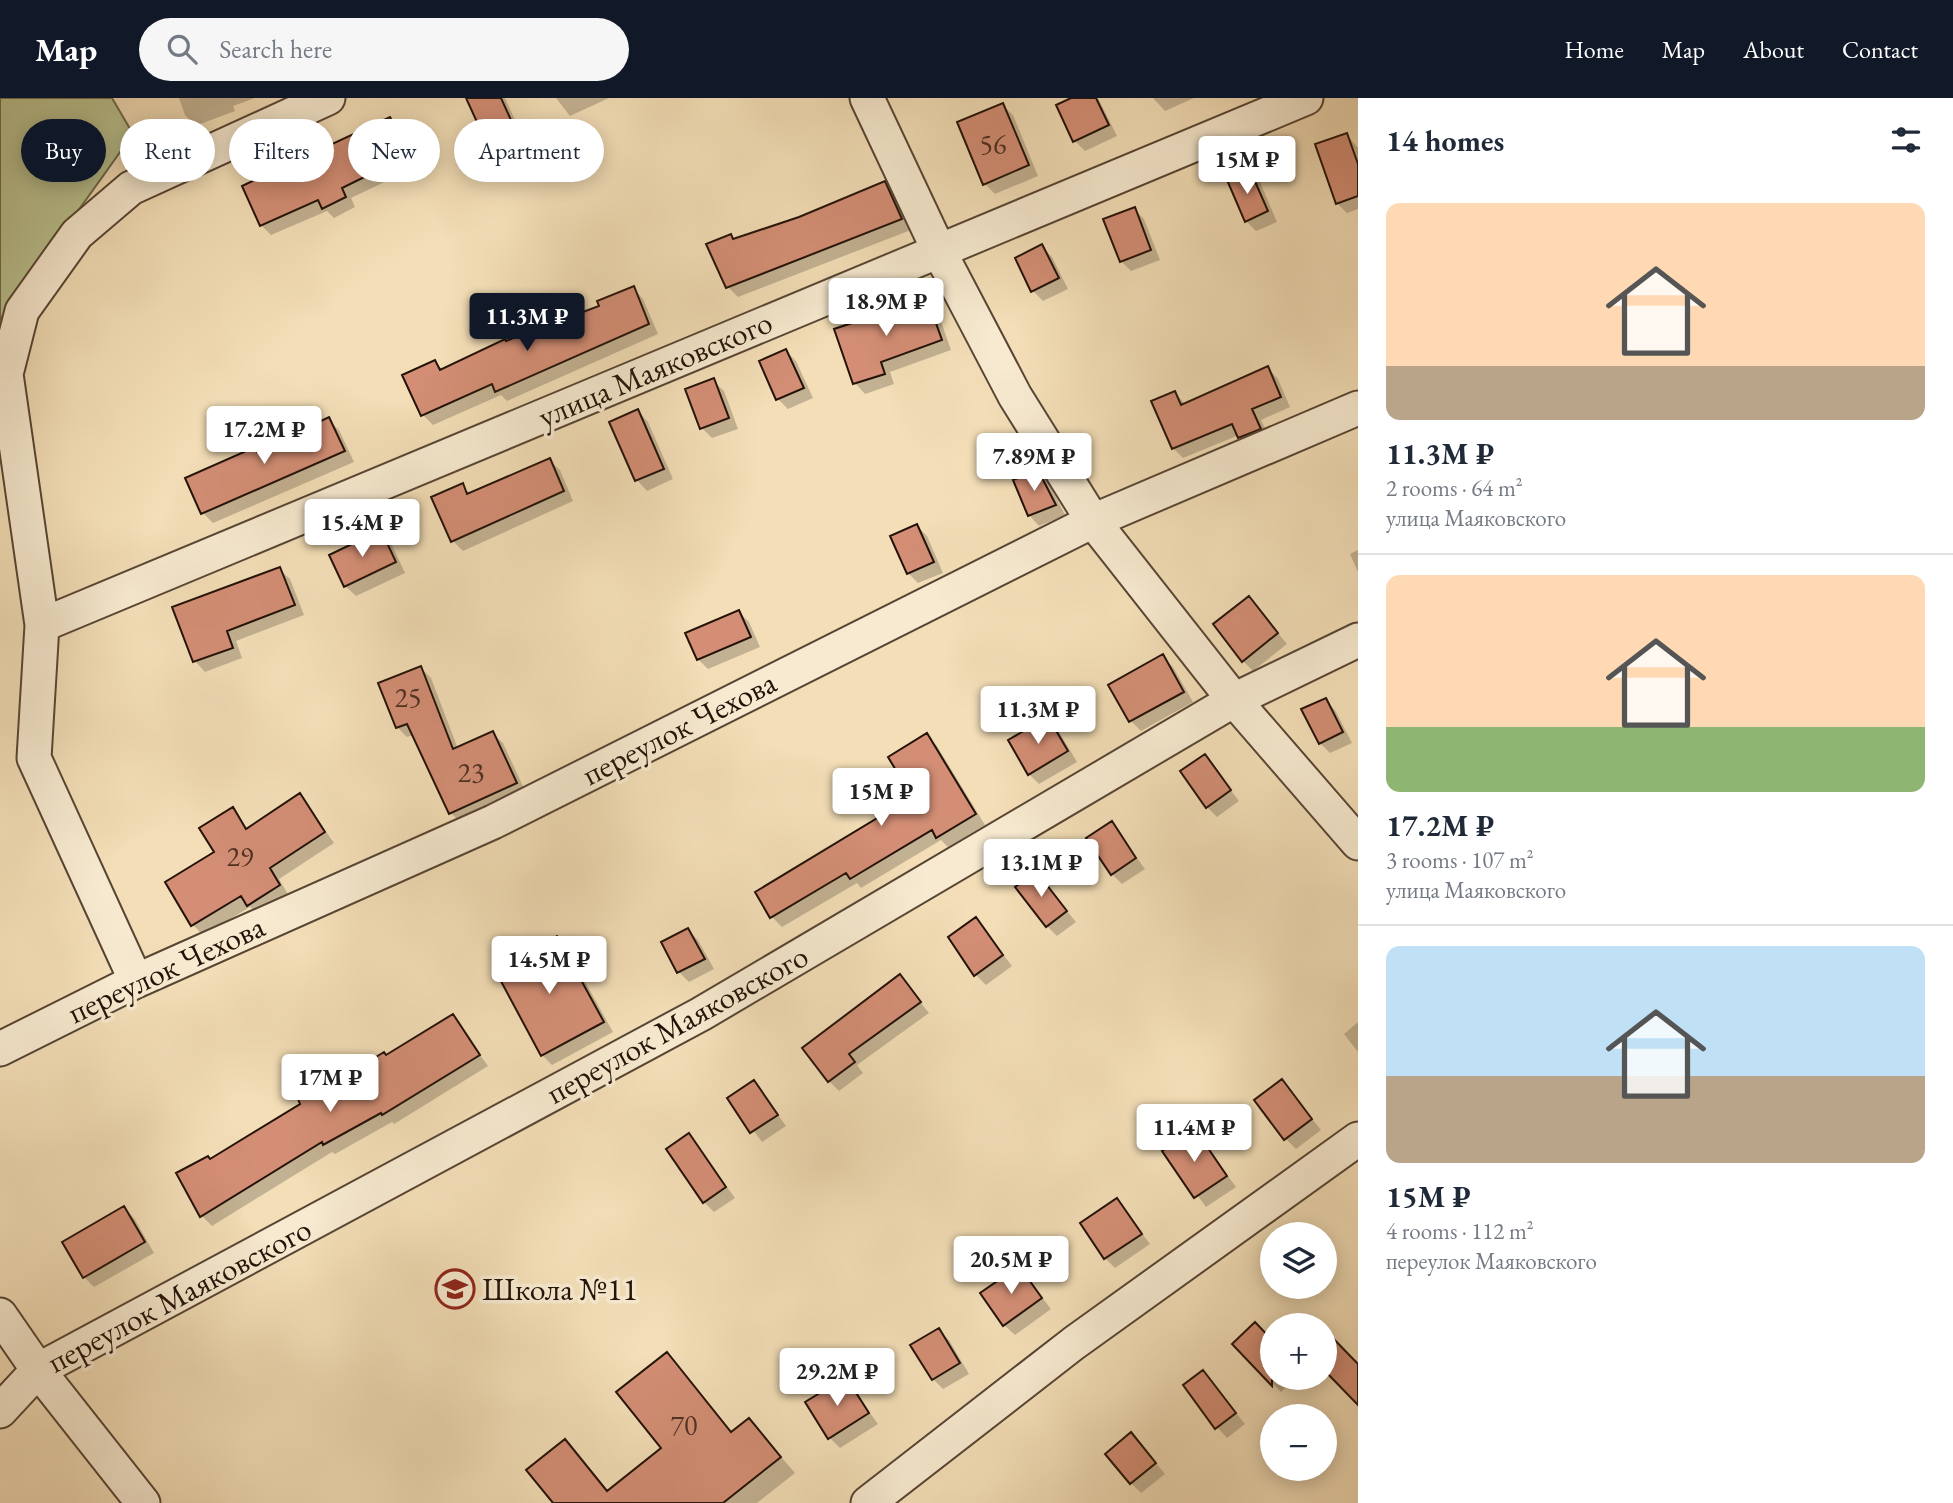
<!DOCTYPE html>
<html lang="en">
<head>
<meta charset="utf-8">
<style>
  body { margin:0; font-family:"EB Garamond",serif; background:#f6f6f7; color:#1f2937; height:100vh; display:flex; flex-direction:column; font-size:26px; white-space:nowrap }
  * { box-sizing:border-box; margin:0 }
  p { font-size:23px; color:#747a83 }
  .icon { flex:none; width:38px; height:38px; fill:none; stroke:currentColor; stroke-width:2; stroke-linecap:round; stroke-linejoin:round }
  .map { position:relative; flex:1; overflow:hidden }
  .drawer { display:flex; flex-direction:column; background:#fff; width:595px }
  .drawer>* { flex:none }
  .guide { position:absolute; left:21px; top:21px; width:665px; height:63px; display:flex; gap:14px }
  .tools { position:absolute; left:1260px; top:1124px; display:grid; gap:14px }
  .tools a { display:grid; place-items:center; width:77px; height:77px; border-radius:50%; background:#fff; box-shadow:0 4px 18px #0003; font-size:35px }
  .price { position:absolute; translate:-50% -60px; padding:0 16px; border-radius:7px; background:#fff; color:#222; font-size:23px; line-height:46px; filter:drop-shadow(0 2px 4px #0008) }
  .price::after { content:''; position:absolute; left:50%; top:42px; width:21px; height:16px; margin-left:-10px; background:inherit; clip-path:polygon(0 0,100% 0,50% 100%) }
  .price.on { background:#111827; color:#fff }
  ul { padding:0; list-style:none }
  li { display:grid; align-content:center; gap:14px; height:371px; padding:0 28px }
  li+li { border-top:2px solid #e0e1e3 }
  li span { display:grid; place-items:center; height:217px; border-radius:14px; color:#555 }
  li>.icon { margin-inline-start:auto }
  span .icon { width:126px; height:126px; fill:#fffc; stroke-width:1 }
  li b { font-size:30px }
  h2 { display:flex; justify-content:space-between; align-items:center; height:84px; padding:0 28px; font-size:30px }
  .chip { padding:0 24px; border-radius:32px; background:#fff; box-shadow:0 4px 18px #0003; font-size:24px; line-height:63px }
  .chip.on { background:#111827; color:#fff }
  header { display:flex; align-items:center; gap:42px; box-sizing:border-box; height:98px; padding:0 35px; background:#111827; color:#fff }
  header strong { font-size:33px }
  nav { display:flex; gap:38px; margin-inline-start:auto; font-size:24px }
  .search { width:490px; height:63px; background:#f6f6f7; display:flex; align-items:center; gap:18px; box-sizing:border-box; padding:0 24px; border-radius:38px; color:#747a83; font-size:26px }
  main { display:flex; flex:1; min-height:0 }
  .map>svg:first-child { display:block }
  .garden { fill:#b9c18f; stroke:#6e6a4c; stroke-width:2 }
  .shadow { fill:#0003 }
  .building { fill:#d38e75; stroke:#231208; stroke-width:2 }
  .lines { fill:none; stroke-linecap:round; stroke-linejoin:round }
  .street-casing { stroke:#574534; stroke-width:37 }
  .street { stroke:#f7ead0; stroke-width:33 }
  .labels { text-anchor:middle; stroke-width:7; stroke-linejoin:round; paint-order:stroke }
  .number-label { font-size:28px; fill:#4f3123 }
  .street-label { font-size:32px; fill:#231208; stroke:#f7ead0 }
  .poi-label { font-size:32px; fill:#231208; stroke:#f7ead0; text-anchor:start }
</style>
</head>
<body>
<header>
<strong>Map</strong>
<div class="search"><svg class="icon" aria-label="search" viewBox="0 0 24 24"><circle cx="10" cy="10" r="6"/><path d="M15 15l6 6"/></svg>Search here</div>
<nav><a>Home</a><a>Map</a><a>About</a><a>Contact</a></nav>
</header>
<main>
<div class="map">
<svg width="1358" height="1405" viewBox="0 0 1358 1405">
  <rect width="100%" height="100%" fill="#f3deb7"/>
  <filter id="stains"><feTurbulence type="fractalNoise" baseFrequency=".00286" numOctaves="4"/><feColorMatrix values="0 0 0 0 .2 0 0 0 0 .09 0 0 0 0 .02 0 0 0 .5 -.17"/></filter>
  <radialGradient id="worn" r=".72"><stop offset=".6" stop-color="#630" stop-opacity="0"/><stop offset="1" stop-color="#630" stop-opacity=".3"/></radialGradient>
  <path class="garden" d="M 0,0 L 112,0 L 133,36 L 0,222 Z"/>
  <path class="shadow" d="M 179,0 L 255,0 L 233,8 L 235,13 L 195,28 L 185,17 Z
    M 468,0 L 505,0 L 520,33 L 494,44 L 484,34 Z
    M 556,0 L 609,0 L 570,18 Z
    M 1076,0 L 1098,0 L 1117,38 L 1085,53 L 1075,43 Z
    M 1153,0 L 1194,0 L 1165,13 Z
    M 1002,7 L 1013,17 L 1038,78 L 995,96 L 985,86 Z
    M 390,22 L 400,32 L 418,68 L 351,100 L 355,109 L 334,120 L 327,113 L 271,137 L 261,127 Z
    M 1347,37 L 1358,50 L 1358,111 L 1347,115 L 1337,105 Z
    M 1250,74 L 1260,84 L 1277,124 L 1256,133 L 1246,123 Z
    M 884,85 L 894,95 L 911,132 L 738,199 L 728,189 L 730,138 L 735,143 L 799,121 Z
    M 1134,111 L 1144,121 L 1160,162 L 1131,173 L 1121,163 Z
    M 1042,148 L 1052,159 L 1068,191 L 1043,203 L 1033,193 Z
    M 633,190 L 643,201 L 658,236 L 507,303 L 501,297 L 433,327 L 423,317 L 404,278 L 435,264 L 443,272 L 601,209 Z
    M 927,202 L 937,212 L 951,252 L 890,274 L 894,286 L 865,296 L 855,285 Z
    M 786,253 L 796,263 L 813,300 L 788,311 L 778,301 Z
    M 1268,270 L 1278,281 L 1290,309 L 1261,322 L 1270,341 L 1250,349 L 1239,337 L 1183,360 L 1173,350 L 1175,295 L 1186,307 Z
    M 713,283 L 724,293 L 738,331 L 712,340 L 702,330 Z
    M 638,313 L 648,324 L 673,381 L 647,393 L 637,382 L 612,325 Z
    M 328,322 L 339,332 L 354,364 L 213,425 L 203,415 L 254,351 L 258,355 Z
    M 549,362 L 560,372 L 573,403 L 463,453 L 453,443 L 462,388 L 471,396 Z
    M 1038,374 L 1048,384 L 1065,417 L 1039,428 L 1029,417 Z
    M 917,428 L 927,438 L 943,475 L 918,485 L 908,475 Z
    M 381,434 L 391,445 L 405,475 L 356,498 L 345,488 Z
    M 1358,452 L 1358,474 L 1350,456 Z
    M 279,471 L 290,481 L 304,517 L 236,543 L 242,560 L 205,574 L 195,563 L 174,510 Z
    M 1249,500 L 1287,546 L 1253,573 L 1243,563 Z
    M 739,514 L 749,524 L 760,549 L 708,571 L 698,561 Z
    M 1163,559 L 1173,569 L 1193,604 L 1141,633 L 1131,623 Z
    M 421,570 L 431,580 L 458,651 L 492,635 L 503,645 L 526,695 L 461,725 L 451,715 L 414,637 L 407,639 L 397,629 Z
    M 1325,602 L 1335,612 L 1352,645 L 1330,655 L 1320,645 Z
    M 1048,622 L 1058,632 L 1077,664 L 1039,686 L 1029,676 Z
    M 927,638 L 937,648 L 985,727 L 948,749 L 941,742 L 861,790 L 857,785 L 782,829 L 772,819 L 914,699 Z
    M 1205,658 L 1239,703 L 1217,719 L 1207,709 Z
    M 300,697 L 334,745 L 279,781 L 289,798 L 259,817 L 250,809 L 203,837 L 193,827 L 167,785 L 216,754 L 232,712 L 248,731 Z
    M 1111,725 L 1145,771 L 1122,786 L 1112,776 Z
    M 1036,775 L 1076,824 L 1057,838 L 1047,828 Z
    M 976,821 L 1012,868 L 986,887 L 976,877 Z
    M 688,832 L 698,842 L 714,871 L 689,884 L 679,874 Z
    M 557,840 L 567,851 L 613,934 L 552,967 L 542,957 Z
    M 899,878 L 929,915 L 857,967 L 863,975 L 839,993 L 829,983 Z
    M 452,918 L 488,968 L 394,1026 L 392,1024 L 335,1056 L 332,1054 L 212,1128 L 202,1118 L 179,1076 L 210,1062 Z
    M 1358,924 L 1358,954 L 1344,936 Z
    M 1282,983 L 1321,1032 L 1296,1051 L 1286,1041 Z
    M 754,984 L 786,1028 L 762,1044 L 729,1000 Z
    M 1195,1033 L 1236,1089 L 1206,1109 L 1165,1053 Z
    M 689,1038 L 735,1100 L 714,1114 L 704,1104 Z
    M 1117,1103 L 1150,1146 L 1115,1170 L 1105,1160 Z
    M 124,1110 L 134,1120 L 154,1155 L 94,1189 L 84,1179 Z
    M 1019,1170 L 1051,1211 L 1015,1237 L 1004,1227 Z
    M 1255,1226 L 1272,1244 L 1272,1279 L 1296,1279 L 1281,1294 L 1234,1246 Z
    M 938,1232 L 949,1242 L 969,1276 L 943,1291 L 933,1281 Z
    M 667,1256 L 733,1335 L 749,1322 L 795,1375 L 757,1405 L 555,1405 L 565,1343 L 609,1394 L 663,1350 Z
    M 1203,1274 L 1245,1326 L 1227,1340 L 1217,1329 Z
    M 845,1281 L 878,1326 L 840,1350 L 830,1340 Z
    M 1141,1347 L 1165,1376 L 1141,1395 L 1131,1385 Z"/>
  <path class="building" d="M 466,0 L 501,0 L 511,22 L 482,35 Z
    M 1071,0 L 1096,0 L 1109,27 L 1073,44 L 1056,7 Z
    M 1003,5 L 1029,67 L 983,87 L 957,24 Z
    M 390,19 L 409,57 L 342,90 L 346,99 L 322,111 L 318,102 L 260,128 L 242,88 Z
    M 1347,35 L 1358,66 L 1358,98 L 1336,106 L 1315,46 Z
    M 1250,72 L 1268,113 L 1245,124 L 1227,82 Z
    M 885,83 L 902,121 L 726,190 L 706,146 L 731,136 L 733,141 L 799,119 Z
    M 1135,109 L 1151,152 L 1120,164 L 1103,121 Z
    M 1042,146 L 1059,180 L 1031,194 L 1015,160 Z
    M 634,188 L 649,226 L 495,294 L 492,286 L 421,318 L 402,277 L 435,262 L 440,272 L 505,241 L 506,243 L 599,208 L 597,203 Z
    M 927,200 L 942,242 L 881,264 L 885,276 L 853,286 L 834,231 Z
    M 786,251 L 804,290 L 776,302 L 759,263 Z
    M 1268,268 L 1281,299 L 1252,311 L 1261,331 L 1238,340 L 1232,326 L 1172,351 L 1151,303 L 1175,293 L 1181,307 Z
    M 714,280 L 729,320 L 700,331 L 685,291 Z
    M 638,311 L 664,371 L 635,383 L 609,324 Z
    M 329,319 L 345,353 L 201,416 L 185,380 L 255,349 L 257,354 Z
    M 550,360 L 564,393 L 451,444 L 431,399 L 463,385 L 467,396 Z
    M 1038,372 L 1056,407 L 1028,418 L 1013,382 Z
    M 917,426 L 934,464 L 907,476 L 890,438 Z
    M 381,432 L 396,464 L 344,489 L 329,457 Z
    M 280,469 L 295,507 L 227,533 L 233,550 L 193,564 L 172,509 Z
    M 1249,498 L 1278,535 L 1242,564 L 1213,526 Z
    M 739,512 L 751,539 L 697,562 L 685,535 Z
    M 1163,556 L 1184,594 L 1129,624 L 1108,587 Z
    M 421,568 L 453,651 L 493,633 L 517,685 L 449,716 L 407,626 L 396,630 L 378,585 Z
    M 1326,600 L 1343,634 L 1319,646 L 1301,611 Z
    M 1048,619 L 1068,653 L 1028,677 L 1008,642 Z
    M 927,635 L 976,716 L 936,740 L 932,732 L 850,781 L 846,775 L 770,820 L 755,794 L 912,699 L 888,659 Z
    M 1205,656 L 1231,692 L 1206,710 L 1180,673 Z
    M 300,695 L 325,734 L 270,770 L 280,787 L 247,808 L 241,798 L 191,828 L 165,784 L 214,754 L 199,730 L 233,709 L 246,731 Z
    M 1112,723 L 1136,760 L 1111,777 L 1086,740 Z
    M 1036,773 L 1067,813 L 1046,829 L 1015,789 Z
    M 976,819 L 1003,857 L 974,878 L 948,839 Z
    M 688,830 L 705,861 L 677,875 L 661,844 Z
    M 557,838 L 604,924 L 541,958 L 495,872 Z
    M 900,876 L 921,904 L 849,956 L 855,964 L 828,984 L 802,950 Z
    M 453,916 L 480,957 L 382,1017 L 381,1015 L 323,1047 L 322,1044 L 200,1119 L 176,1075 L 208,1058 L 210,1061 L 300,1006 L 298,1001 L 319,990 L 321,993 L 384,954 L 386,957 Z
    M 1282,981 L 1312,1021 L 1284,1042 L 1254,1002 Z
    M 754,982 L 778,1017 L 750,1035 L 727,1000 Z
    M 1195,1031 L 1227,1078 L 1194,1100 L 1162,1053 Z
    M 689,1035 L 726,1089 L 703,1105 L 666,1051 Z
    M 1117,1100 L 1142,1136 L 1104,1161 L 1080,1125 Z
    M 124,1108 L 145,1144 L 83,1180 L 62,1144 Z
    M 1019,1168 L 1042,1200 L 1003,1228 L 980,1195 Z
    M 1255,1224 L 1272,1242 L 1272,1288 L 1232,1246 Z
    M 939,1230 L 960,1265 L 932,1282 L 910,1247 Z
    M 1325,1232 L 1358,1266 L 1358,1307 L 1325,1273 Z
    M 667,1254 L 731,1334 L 749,1320 L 781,1359 L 723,1405 L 553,1405 L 526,1372 L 565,1341 L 607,1393 L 661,1350 L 616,1294 Z
    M 1203,1272 L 1236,1315 L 1215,1331 L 1183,1287 Z
    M 846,1279 L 869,1315 L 828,1341 L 805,1304 Z
    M 1131,1334 L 1156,1365 L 1130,1386 L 1105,1356 Z"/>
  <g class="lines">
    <g class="street-casing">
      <path id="street" d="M 867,0 L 939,153 L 1015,298 L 1093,423 L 1234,602 L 1358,745
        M 42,527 L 1306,0
        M 136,883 L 34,660 L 42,527 L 6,276 L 22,213 L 77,136 L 131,90 L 328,0
        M 0,951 L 136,883 L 493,724 L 1093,423 L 1358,310
        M 0,1217 L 38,1272 L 143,1405
        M 0,1313 L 38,1272 L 701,916 L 1234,602 L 1358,542
        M 868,1405 L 1074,1245 L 1358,1041"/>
    </g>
    <use href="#street" class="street"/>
  </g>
  <defs>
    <g id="school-ring" transform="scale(2.0125)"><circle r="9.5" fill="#f7ead0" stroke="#8f2418" stroke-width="1.5"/><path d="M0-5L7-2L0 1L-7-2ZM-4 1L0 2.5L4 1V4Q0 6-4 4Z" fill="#8f2418"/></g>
  </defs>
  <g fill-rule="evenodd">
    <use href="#school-ring" x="455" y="1191"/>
  </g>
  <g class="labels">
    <g class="number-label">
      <text x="993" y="56">56</text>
      <text x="408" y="609">25</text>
      <text x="471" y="684">23</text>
      <text x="240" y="768">29</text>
      <text x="684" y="1337">70</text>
    </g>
    <g class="street-label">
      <text transform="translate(655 271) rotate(-23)" y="11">улица Маяковского</text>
      <text transform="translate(679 630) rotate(-27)" y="11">переулок Чехова</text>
      <text transform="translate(166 871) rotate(-25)" y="11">переулок Чехова</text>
      <text transform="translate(677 926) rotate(-29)" y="11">переулок Маяковского</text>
      <text transform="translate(179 1197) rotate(-28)" y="11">переулок Маяковского</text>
    </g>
    <g class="poi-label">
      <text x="482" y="1202">Школа №11</text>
    </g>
  </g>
  <rect width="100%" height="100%" filter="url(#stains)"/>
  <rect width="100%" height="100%" fill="url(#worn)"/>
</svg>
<div class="tools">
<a><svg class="icon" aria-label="layers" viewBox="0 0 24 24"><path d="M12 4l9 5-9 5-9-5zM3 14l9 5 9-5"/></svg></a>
<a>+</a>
<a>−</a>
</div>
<b class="price" style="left:1247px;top:98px">15M ₽</b>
<b class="price" style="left:886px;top:240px">18.9M ₽</b>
<b class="price on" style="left:527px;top:255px">11.3M ₽</b>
<b class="price" style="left:264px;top:368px">17.2M ₽</b>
<b class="price" style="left:1034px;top:395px">7.89M ₽</b>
<b class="price" style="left:362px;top:461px">15.4M ₽</b>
<b class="price" style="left:1038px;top:648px">11.3M ₽</b>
<b class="price" style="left:881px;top:730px">15M ₽</b>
<b class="price" style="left:1041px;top:801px">13.1M ₽</b>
<b class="price" style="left:549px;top:898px">14.5M ₽</b>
<b class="price" style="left:330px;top:1016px">17M ₽</b>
<b class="price" style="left:1194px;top:1066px">11.4M ₽</b>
<b class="price" style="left:1011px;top:1198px">20.5M ₽</b>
<b class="price" style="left:837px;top:1310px">29.2M ₽</b>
<div class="guide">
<a class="chip on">Buy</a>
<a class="chip">Rent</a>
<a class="chip">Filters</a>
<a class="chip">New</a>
<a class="chip">Apartment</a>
</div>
</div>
<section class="drawer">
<h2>14 homes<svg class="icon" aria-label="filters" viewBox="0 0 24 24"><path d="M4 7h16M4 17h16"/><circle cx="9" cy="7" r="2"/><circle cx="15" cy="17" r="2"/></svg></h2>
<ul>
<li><span style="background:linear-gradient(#ffd9b3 75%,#b9a48a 0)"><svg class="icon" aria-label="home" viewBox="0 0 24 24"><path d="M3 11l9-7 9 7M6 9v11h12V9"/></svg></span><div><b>11.3M ₽</b><p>2 rooms · 64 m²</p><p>улица Маяковского</p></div></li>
<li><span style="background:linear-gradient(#ffd9b3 70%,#8fb573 0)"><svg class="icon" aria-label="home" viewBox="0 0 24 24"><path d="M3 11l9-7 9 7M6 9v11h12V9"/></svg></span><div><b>17.2M ₽</b><p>3 rooms · 107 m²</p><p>улица Маяковского</p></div></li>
<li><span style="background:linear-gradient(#bfe0f5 60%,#b9a48a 0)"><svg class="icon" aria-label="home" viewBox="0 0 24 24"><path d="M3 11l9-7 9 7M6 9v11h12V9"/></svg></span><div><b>15M ₽</b><p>4 rooms · 112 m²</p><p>переулок Маяковского</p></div></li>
</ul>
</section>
</main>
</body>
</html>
